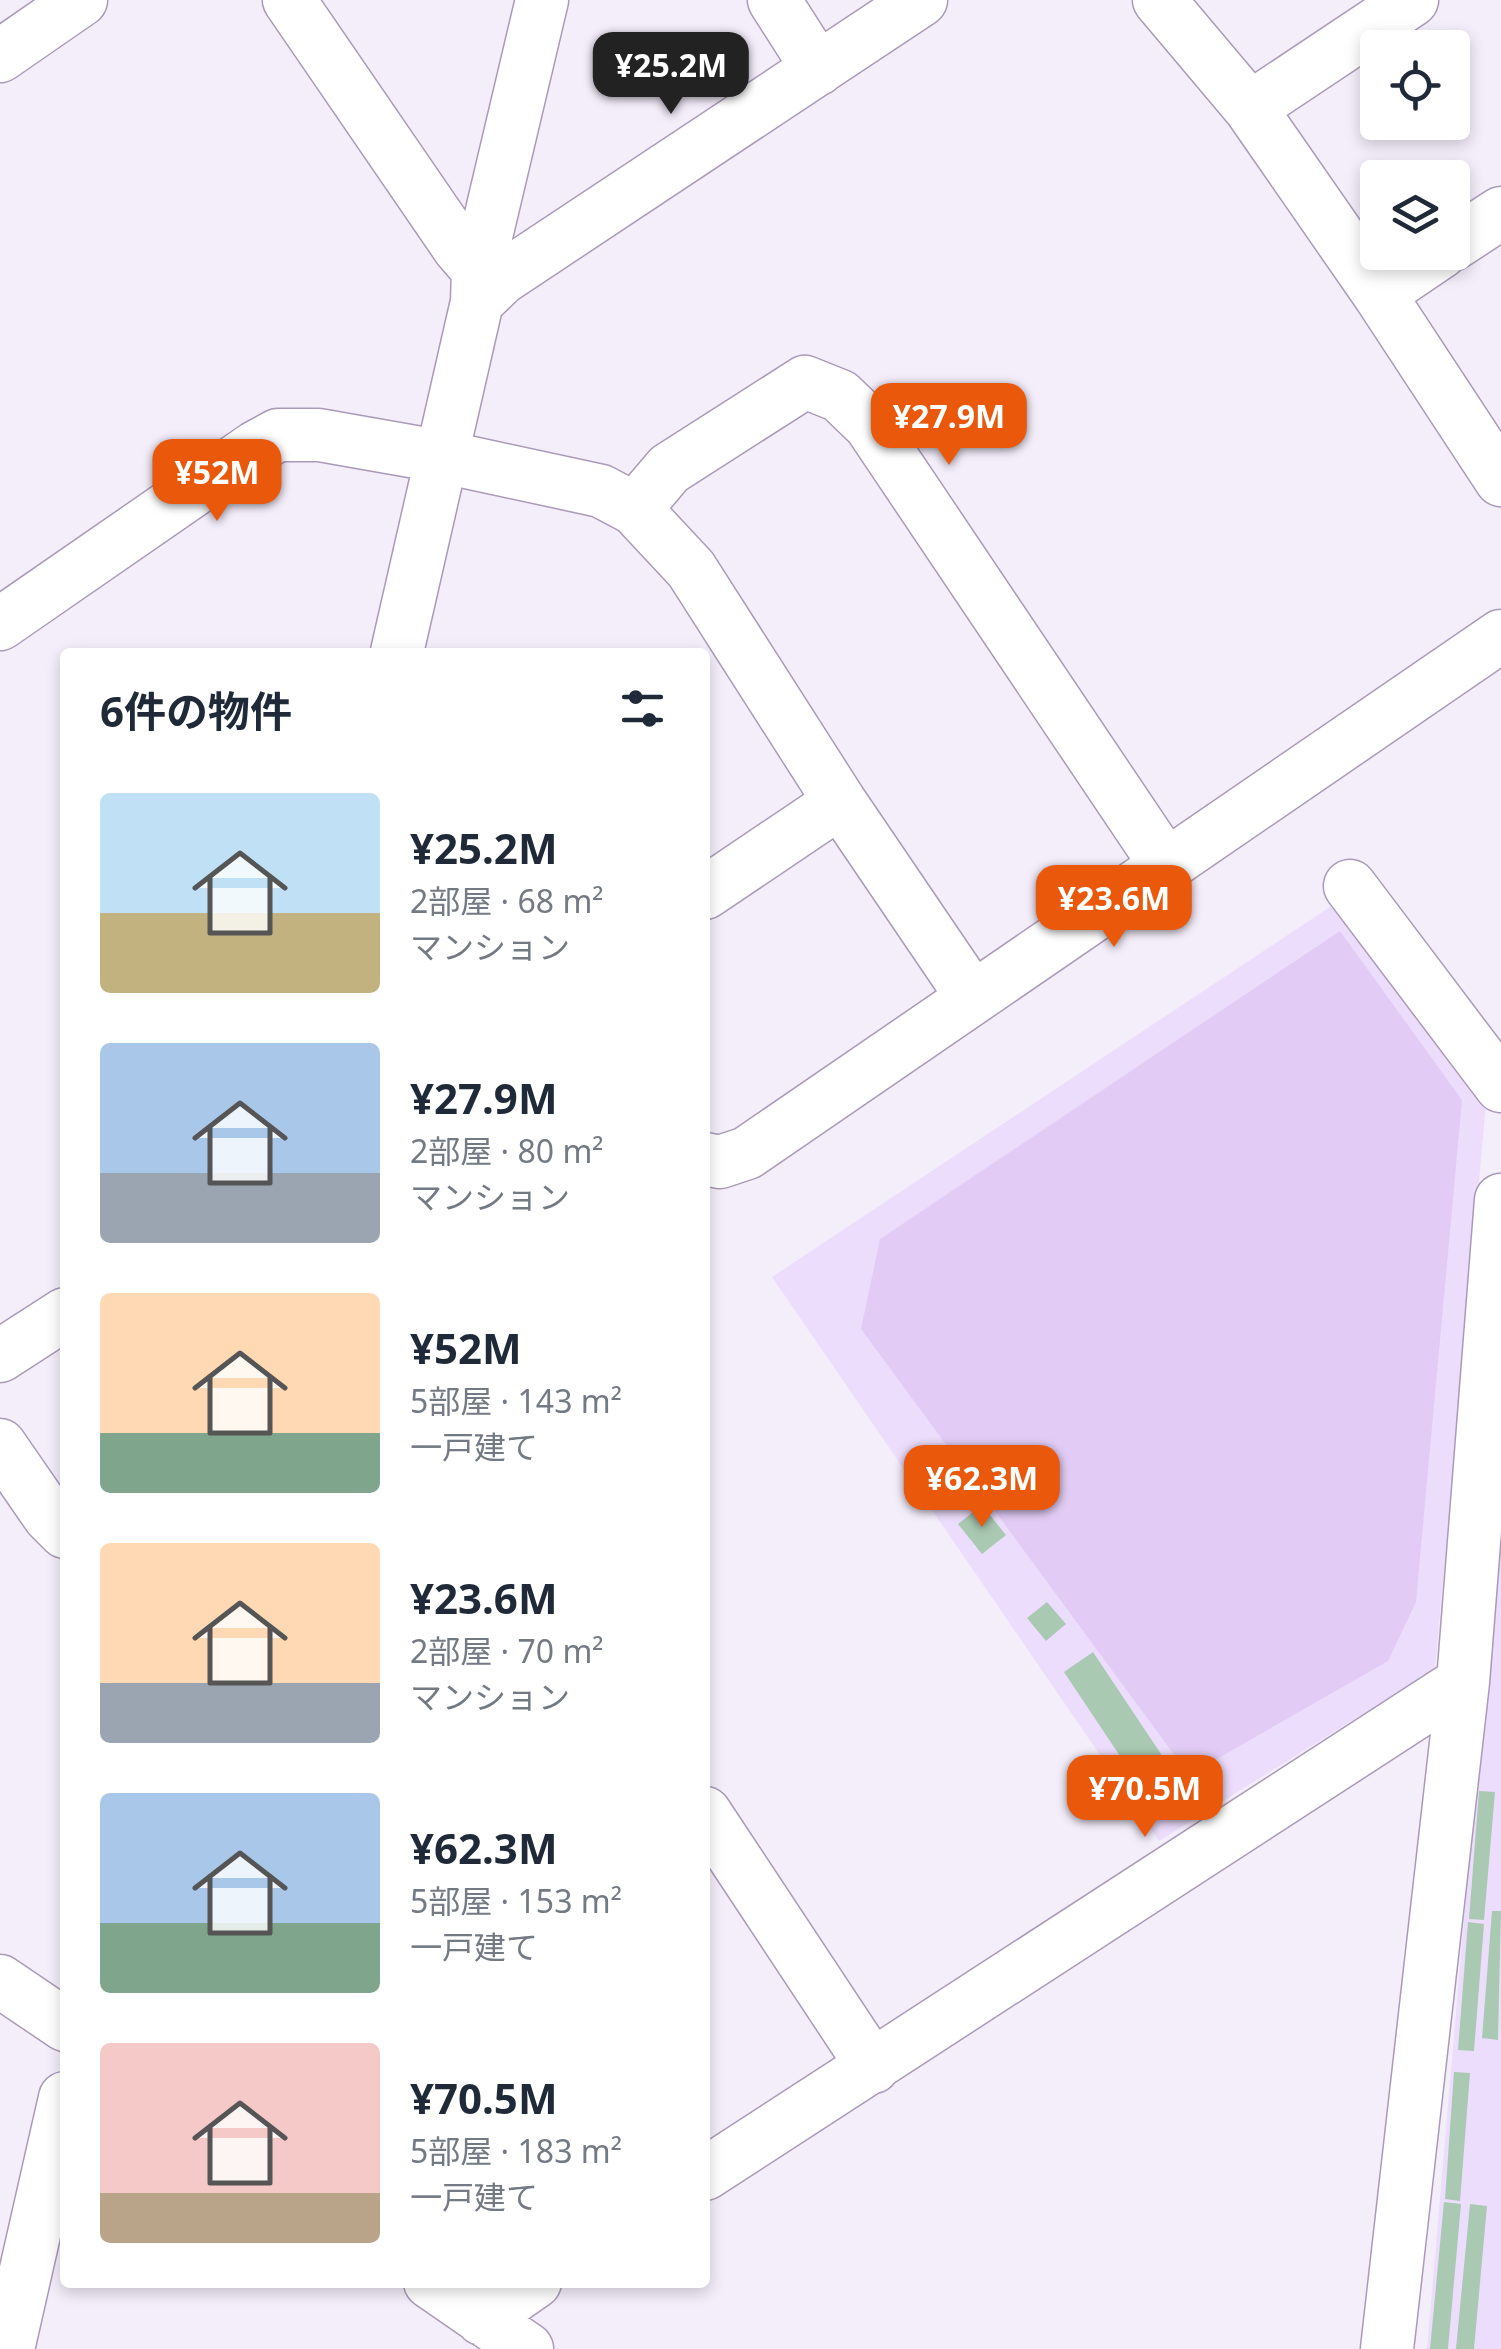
<!DOCTYPE html>
<html lang="ja">
<head>
<meta charset="utf-8">
<style>
  body { margin:0; font-family:"Noto Sans","Noto Sans JP",sans-serif; background:#f6f6f7; color:#1f2937; height:100vh; display:flex; flex-direction:column; font-size:38px; white-space:nowrap }
  * { box-sizing:border-box; margin:0 }
  p { font-size:32px; color:#747a83 }
  .icon { flex:none; width:55px; height:55px; fill:none; stroke:currentColor; stroke-width:2; stroke-linecap:round; stroke-linejoin:round }
  .map { position:relative; flex:1; overflow:hidden }
  .details { position:absolute; left:60px; top:648px; width:650px; height:1640px; display:flex; flex-direction:column; background:#fff; border-radius:10px; box-shadow:0 5px 15px #0003 }
  .details>* { flex:none }
  .fabs { position:absolute; left:1360px; top:30px; display:grid; gap:20px }
  .fabs a { display:grid; place-items:center; width:110px; height:110px; border-radius:10px; background:#fff; box-shadow:0 5px 15px #0003; font-size:50px }
  .price { position:absolute; translate:-50% -85px; padding:0 22px; border-radius:20px; background:#ea580c; color:#fff; font-size:32px; line-height:65px; filter:drop-shadow(0 2px 5px #0008) }
  .price::after { content:''; position:absolute; left:50%; top:60px; width:30px; height:22px; margin-left:-15px; background:inherit; clip-path:polygon(0 0,100% 0,50% 100%) }
  .price.current { background:#222; color:#fff }
  ul { padding:0; list-style:none }
  li { display:flex; align-items:center; gap:30px; height:250px; padding:0 40px }
  li span { display:grid; place-items:center; flex:none; width:280px; height:200px; border-radius:10px; color:#555 }
  li>.icon { margin-inline-start:auto }
  span .icon { width:120px; height:120px; fill:#fffc; stroke-width:1 }
  li b { font-size:42px }
  h2 { display:flex; justify-content:space-between; align-items:center; height:120px; padding:0 40px; font-size:42px }
  .map>svg:first-child { display:block }
  .built { fill:#edddfc }
  .green { fill:#e2ccf5 }
  .building { fill:#a9c9b2 }
  .lines { fill:none; stroke-linecap:round; stroke-linejoin:round }
  .minor-casing { stroke:#aa9ab8; stroke-width:55 }
  .minor { stroke:#fff; stroke-width:52 }
</style>
</head>
<body>
<div class="map">
<svg width="1501" height="2349" viewBox="0 0 1501 2349">
  <rect width="100%" height="100%" fill="#f4eefb"/>
  <path class="built" d="M 1345,897 L 1487,1093 L 1435,1669 L 1159,1841 L 772,1277 Z
    M 1501,1491 L 1501,2349 L 1427,2349 Z"/>
  <path class="green" d="M 1340,931 L 1462,1100 L 1416,1602 L 1388,1661 L 1189,1775 L 861,1329 L 880,1239 Z"/>
  <path class="building" d="M 982,1505 L 1006,1535 L 982,1554 L 958,1524 Z
    M 1047,1602 L 1066,1624 L 1046,1641 L 1027,1618 Z
    M 1093,1652 L 1173,1772 L 1144,1792 L 1064,1672 Z
    M 1479,1791 L 1495,1792 L 1484,1920 L 1469,1919 Z
    M 1492,1911 L 1501,1911 L 1498,2040 L 1482,2038 Z
    M 1468,1922 L 1484,1924 L 1474,2051 L 1458,2050 Z
    M 1454,2072 L 1470,2073 L 1460,2201 L 1445,2199 Z
    M 1444,2202 L 1461,2204 L 1448,2349 L 1430,2349 Z
    M 1470,2204 L 1487,2206 L 1474,2349 L 1456,2349 Z"/>
  <g class="lines">
    <g class="minor-casing">
      <path id="minor" d="M 289,0 L 459,248 L 478,270
        M 774,0 L 818,69
        M 1159,0 L 1250,108 L 1379,294 L 1501,480
        M 0,56 L 81,0
        M 1250,108 L 1412,0
        M 1452,245 L 1501,213
        M 1379,294 L 1441,252
        M 477,302 L 502,278 L 921,0
        M 635,509 L 669,469 L 805,382 L 840,396 L 870,425 L 1165,864
        M 0,624 L 256,447 L 278,435 L 319,435 L 444,457 L 601,491 L 635,509 L 691,569 L 840,802 L 973,998
        M 397,652 L 477,302 L 478,270 L 542,0
        M 1350,886 L 1501,1086
        M 705,893 L 840,802
        M 705,1159 L 720,1162 L 747,1153 L 1501,636
        M 0,1356 L 65,1314
        M 0,1445 L 49,1516 L 65,1532
        M 705,1813 L 873,2067
        M 0,1981 L 65,2025
        M 705,2174 L 1463,1682
        M 430,2282 L 527,2349
        M 482,2319 L 535,2282
        M 8,2349 L 65,2098
        M 1387,2349 L 1463,1682 L 1501,1200"/>
    </g>
    <use href="#minor" class="minor"/>
  </g>
</svg>
<div class="fabs">
<a><svg class="icon" aria-label="locate" viewBox="0 0 24 24"><circle cx="12" cy="12" r="6"/><path d="M12 2v4M12 18v4M2 12h4M18 12h4"/></svg></a>
<a><svg class="icon" aria-label="layers" viewBox="0 0 24 24"><path d="M12 4l9 5-9 5-9-5zM3 14l9 5 9-5"/></svg></a>
</div>
<b class="price current" style="left:671px;top:117px">¥25.2M</b>
<b class="price" style="left:949px;top:468px">¥27.9M</b>
<b class="price" style="left:217px;top:524px">¥52M</b>
<b class="price" style="left:1114px;top:950px">¥23.6M</b>
<b class="price" style="left:982px;top:1530px">¥62.3M</b>
<b class="price" style="left:1145px;top:1840px">¥70.5M</b>
<section class="details">
<h2>6件の物件<svg class="icon" aria-label="filters" viewBox="0 0 24 24"><path d="M4 7h16M4 17h16"/><circle cx="9" cy="7" r="2"/><circle cx="15" cy="17" r="2"/></svg></h2>
<ul>
<li><span style="background:linear-gradient(#bfe0f5 60%,#c2b280 0)"><svg class="icon" aria-label="home" viewBox="0 0 24 24"><path d="M3 11l9-7 9 7M6 9v11h12V9"/></svg></span><div><b>¥25.2M</b><p>2部屋 · 68 m²</p><p>マンション</p></div></li>
<li><span style="background:linear-gradient(#a9c7e8 65%,#9aa5b1 0)"><svg class="icon" aria-label="home" viewBox="0 0 24 24"><path d="M3 11l9-7 9 7M6 9v11h12V9"/></svg></span><div><b>¥27.9M</b><p>2部屋 · 80 m²</p><p>マンション</p></div></li>
<li><span style="background:linear-gradient(#ffd9b3 70%,#7fa58c 0)"><svg class="icon" aria-label="home" viewBox="0 0 24 24"><path d="M3 11l9-7 9 7M6 9v11h12V9"/></svg></span><div><b>¥52M</b><p>5部屋 · 143 m²</p><p>一戸建て</p></div></li>
<li><span style="background:linear-gradient(#ffd9b3 70%,#9aa5b1 0)"><svg class="icon" aria-label="home" viewBox="0 0 24 24"><path d="M3 11l9-7 9 7M6 9v11h12V9"/></svg></span><div><b>¥23.6M</b><p>2部屋 · 70 m²</p><p>マンション</p></div></li>
<li><span style="background:linear-gradient(#a9c7e8 65%,#7fa58c 0)"><svg class="icon" aria-label="home" viewBox="0 0 24 24"><path d="M3 11l9-7 9 7M6 9v11h12V9"/></svg></span><div><b>¥62.3M</b><p>5部屋 · 153 m²</p><p>一戸建て</p></div></li>
<li><span style="background:linear-gradient(#f6c9c9 75%,#b9a48a 0)"><svg class="icon" aria-label="home" viewBox="0 0 24 24"><path d="M3 11l9-7 9 7M6 9v11h12V9"/></svg></span><div><b>¥70.5M</b><p>5部屋 · 183 m²</p><p>一戸建て</p></div></li>
</ul>
</section>
</div>
</body>
</html>
